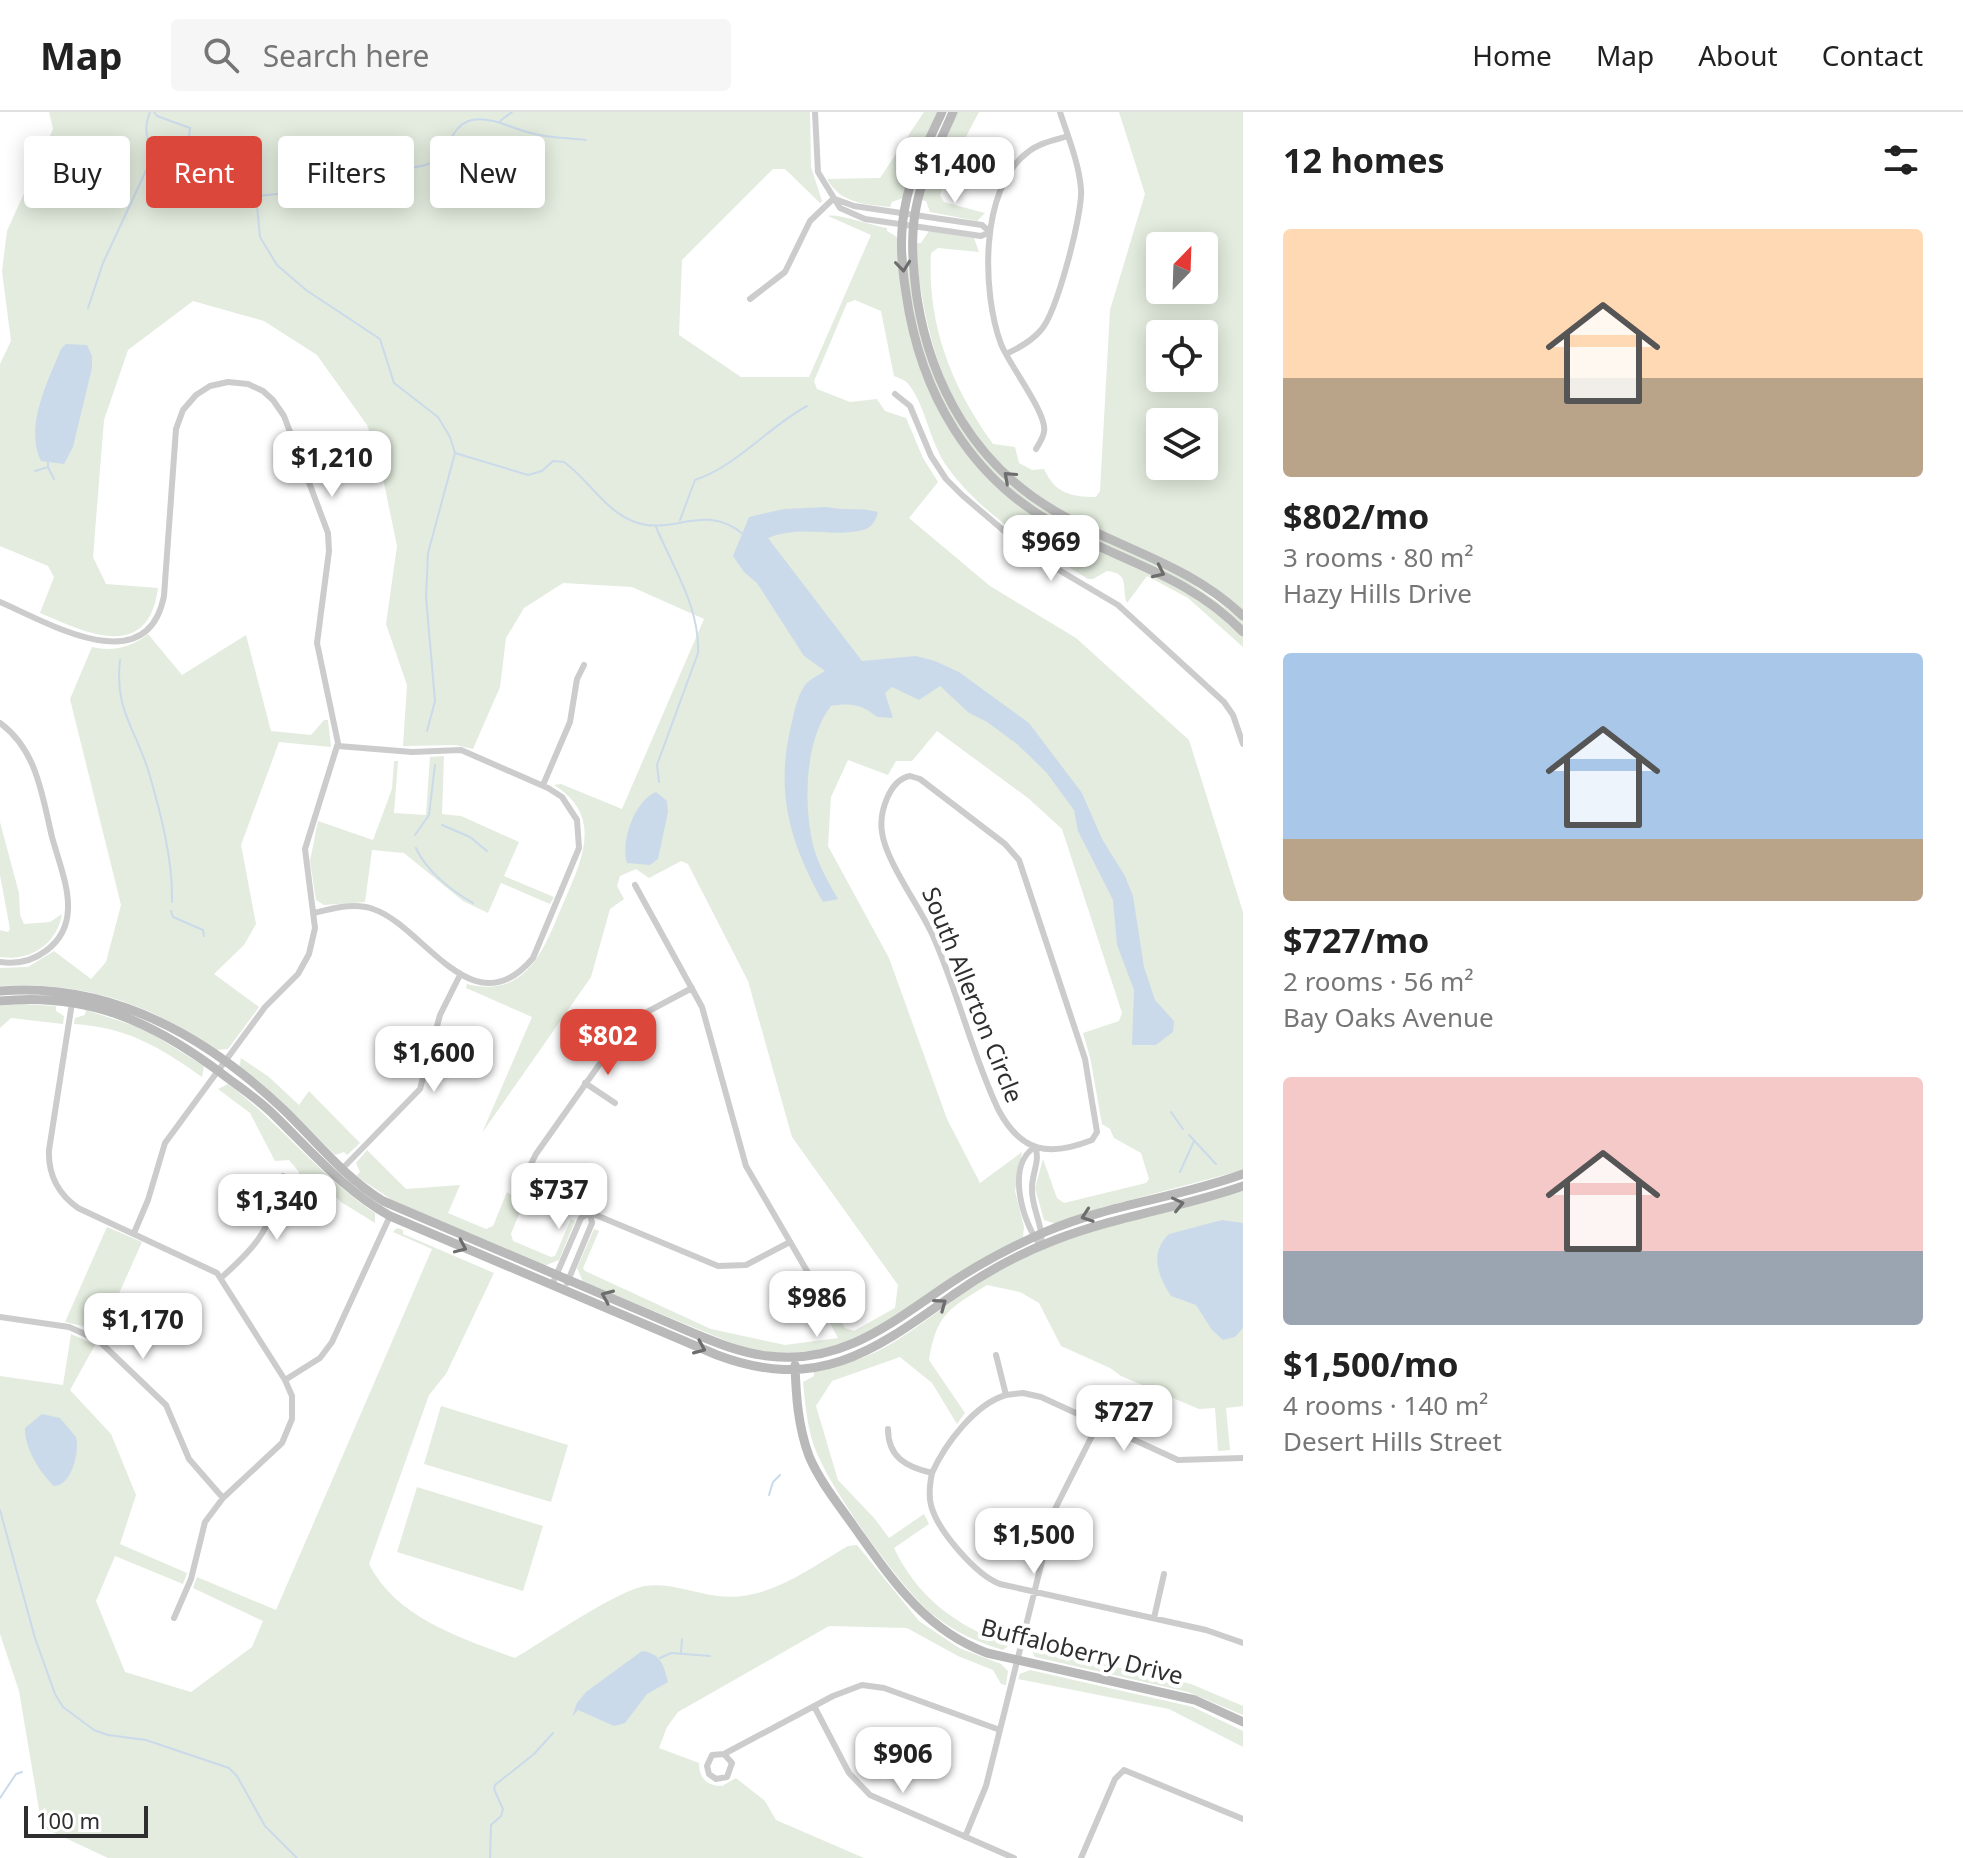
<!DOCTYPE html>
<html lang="en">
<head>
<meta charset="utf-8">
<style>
  body { margin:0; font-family:"Noto Sans",sans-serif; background:#f6f6f6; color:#222; height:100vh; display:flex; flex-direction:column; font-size:30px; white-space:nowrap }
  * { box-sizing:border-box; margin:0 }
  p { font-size:26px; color:#767676 }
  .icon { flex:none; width:44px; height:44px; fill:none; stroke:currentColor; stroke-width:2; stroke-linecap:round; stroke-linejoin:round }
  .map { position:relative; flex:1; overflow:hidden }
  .drawer { display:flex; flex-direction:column; background:#fff; width:720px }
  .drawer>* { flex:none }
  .hud { position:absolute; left:24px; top:24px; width:760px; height:72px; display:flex; gap:16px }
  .needle { width:52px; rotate:23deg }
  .buttons { position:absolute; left:1146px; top:120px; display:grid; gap:16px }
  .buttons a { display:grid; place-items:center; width:72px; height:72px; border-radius:8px; background:#fff; box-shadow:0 4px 20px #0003; font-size:40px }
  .scale { position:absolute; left:24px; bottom:20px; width:124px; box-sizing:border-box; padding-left:8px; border:4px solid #2f2f2f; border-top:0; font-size:22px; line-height:28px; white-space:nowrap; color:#2f2f2f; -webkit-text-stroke:6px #fff; paint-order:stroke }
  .price { position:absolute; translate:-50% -68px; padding:0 18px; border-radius:16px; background:#fff; color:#222; font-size:26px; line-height:52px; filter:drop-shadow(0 2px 4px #0008) }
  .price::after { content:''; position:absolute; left:50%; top:48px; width:24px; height:18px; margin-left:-12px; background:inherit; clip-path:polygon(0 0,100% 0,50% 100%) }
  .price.selected { background:#dc473c; color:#fff }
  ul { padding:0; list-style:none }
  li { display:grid; align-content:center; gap:16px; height:424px; padding:0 40px }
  li span { display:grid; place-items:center; height:248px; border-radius:8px; color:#555 }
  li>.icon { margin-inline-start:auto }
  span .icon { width:144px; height:144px; fill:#fffc; stroke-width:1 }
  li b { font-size:34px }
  h2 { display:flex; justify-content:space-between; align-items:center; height:96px; padding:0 40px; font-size:34px }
  .pill { padding:0 28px; border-radius:8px; background:#fff; box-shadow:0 4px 20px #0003; font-size:28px; line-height:72px }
  .pill.selected { background:#dc473c; color:#fff }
  header { display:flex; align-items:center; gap:48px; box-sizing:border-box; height:112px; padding:0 40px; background:#fff; border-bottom:2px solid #e0e0e0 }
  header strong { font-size:38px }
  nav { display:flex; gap:44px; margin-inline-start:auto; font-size:28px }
  .search { width:560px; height:72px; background:#f6f6f6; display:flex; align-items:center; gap:20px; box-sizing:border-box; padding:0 28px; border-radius:8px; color:#767676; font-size:30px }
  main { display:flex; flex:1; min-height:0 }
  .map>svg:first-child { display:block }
  .green { fill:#e3ecde; fill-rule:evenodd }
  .water { fill:#cbdaea }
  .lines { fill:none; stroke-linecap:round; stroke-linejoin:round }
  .stream { stroke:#cbdaea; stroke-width:2 }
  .street { stroke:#ccc; stroke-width:6 }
  .secondary { stroke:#b9b9b9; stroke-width:9 }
  .oneway { stroke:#6d6d6d }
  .labels { text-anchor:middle; stroke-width:8; stroke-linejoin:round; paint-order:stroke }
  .street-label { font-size:24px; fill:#2f2f2f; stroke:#fff }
</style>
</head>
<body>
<header>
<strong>Map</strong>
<div class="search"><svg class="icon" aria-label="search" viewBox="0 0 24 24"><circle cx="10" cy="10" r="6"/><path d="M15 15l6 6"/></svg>Search here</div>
<nav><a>Home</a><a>Map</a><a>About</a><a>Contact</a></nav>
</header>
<main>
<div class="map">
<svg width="1243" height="1746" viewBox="0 0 1243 1746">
  <rect width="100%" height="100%" fill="#fff"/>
  <path class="green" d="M 49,0 L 810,0 L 811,55 L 822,89 L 820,91 L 785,57 L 773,57 L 682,148 L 679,223 L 741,265 L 809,265 L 871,123 L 828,104 C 837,101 873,114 887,116 L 887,119 L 897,125 C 905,231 927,319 1014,389 C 1037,408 1079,422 1106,436 C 1155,460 1205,485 1243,525 L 1243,535 L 1188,486 L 1147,464 L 1127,491 C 1121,477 1131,461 1107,459 L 1093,467 L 1088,467 C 1039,437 982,403 948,356 C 930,332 925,292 909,273 C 906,268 899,266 894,264 L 881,199 L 855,188 L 847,191 L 814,269 L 817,277 L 850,290 L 877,287 L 885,299 L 906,306 L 923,346 L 938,370 L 909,406 L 990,474 L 1076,526 L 1189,628 L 1243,800 L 1243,1058 L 1100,1096 L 1056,1112 L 1044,1108 L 1035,1076 L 1043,1047 L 1057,1086 L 1064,1091 L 1146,1071 L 1149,1067 L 1141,1041 L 1114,1026 L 1110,1017 L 1102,1012 L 1090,945 L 1083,921 L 1119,909 L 1122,901 L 1062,717 L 1028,686 L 937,619 L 912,649 L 896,649 L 888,663 L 848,648 L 831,685 L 828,734 L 889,846 L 947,1007 L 980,1071 L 1022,1040 L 1015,1079 L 1024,1115 L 1023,1125 C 1003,1142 977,1155 955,1169 C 884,1213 837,1252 749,1238 L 583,1170 L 577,1156 L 594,1117 L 599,1119 L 583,1156 L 585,1159 L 711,1217 L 785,1233 L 838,1226 L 817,1187 L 826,1182 L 845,1216 L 854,1219 L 895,1196 L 898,1173 L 792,1025 L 748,869 L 688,752 L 681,749 L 649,766 L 636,757 L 620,764 L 617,774 L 624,787 L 610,797 L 591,865 L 482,1021 L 532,905 L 466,876 L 467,872 C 528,887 544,836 563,792 C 581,749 605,705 554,673 L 561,672 L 622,697 L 704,507 L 632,475 L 563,471 L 524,496 L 506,526 L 500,575 L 473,637 L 455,633 L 403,634 L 407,573 L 386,512 L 397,434 L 379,347 L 367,313 L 317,243 L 264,209 L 193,189 L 128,238 L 104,308 L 93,445 L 106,472 L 158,476 C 148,552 85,520 40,501 L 54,465 L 48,454 L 0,434 L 0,252 L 11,229 L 2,159 L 7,119 L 53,17 Z
    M 924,0 L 937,0 L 903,86 L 892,90 L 890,95 C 865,92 841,92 827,67 L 880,66 Z
    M 957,0 L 979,0 L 948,59 L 940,83 L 944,90 L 985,101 L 977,109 L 930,100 L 926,89 L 921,88 Z
    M 1119,0 L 1243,0 L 1243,499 C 1192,454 1134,434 1074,406 C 960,352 926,247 915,131 L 921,131 L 929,119 L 974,126 L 979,140 L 938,136 L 931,141 C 927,214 952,275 993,332 L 1015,335 L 1019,351 L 1032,358 L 1044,357 C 1055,381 1070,385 1096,385 L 1100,379 L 1110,198 L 1145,82 ZM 1160,134 L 1204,134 L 1204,178 L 1160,178 ZM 1160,222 L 1204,222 L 1204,266 L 1160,266 ZM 1160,310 L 1204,310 L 1204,354 L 1160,354 Z
    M 905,135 L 921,225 L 944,285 L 1020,379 L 1168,455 L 1243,508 L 1243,515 C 1191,462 1131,449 1069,416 C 1000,379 945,318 922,244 C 917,228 916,211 913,195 C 909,175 905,156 905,135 Z
    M 148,522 L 182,563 L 246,523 L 271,619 L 311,623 L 324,608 L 328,608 L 331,635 L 279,630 L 241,733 L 256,812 L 244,833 L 214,862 L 259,895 L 228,937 L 216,938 C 150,891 81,869 0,874 L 0,856 L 28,855 L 54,839 L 91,867 L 106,850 L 121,793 L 70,587 L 92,535 C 113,540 132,535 148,522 Z
    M 444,644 L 442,702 L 461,704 L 519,730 L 504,764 L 554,785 L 550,792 L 501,771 L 488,801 L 463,789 L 404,741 L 372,738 L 365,790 L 324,793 L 316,788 L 310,749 L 318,709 L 373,728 L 392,677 L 394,649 L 398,649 L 394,701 L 426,703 L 430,645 Z
    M 0,710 L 19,781 L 20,803 L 24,812 L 50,810 L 62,802 C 57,832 30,850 0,845 L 0,818 L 8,820 L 10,817 L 0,763 Z
    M 20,892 L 56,894 L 56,899 L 64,904 L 63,912 L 11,906 L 0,916 L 0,894 Z
    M 86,898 L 144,917 L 204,954 L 202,965 C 160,935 126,915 74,912 L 75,906 L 85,903 Z
    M 241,946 L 269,965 L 299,993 L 309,979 L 360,1031 L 347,1043 L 344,1040 L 335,1043 L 276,985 L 239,956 Z
    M 228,972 C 280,1011 320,1065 375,1101 L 375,1111 L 341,1090 L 324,1074 L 298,1071 L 299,1060 L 289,1048 L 275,1049 L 250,1001 L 218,977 Z
    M 367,1038 L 406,1077 L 460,1073 L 448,1101 L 486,1117 L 493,1114 L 507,1080 L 516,1086 L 525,1087 L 511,1122 L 513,1129 L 551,1145 L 555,1144 L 571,1107 L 575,1109 L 559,1148 L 544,1154 L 392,1088 L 356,1064 L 360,1060 L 356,1051 Z
    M 1243,1078 L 1243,1294 L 1226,1296 L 1230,1338 L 1218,1339 L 1215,1296 L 1199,1297 L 1121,1264 L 1110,1256 L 1061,1234 L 1039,1191 L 1020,1180 L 987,1173 C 949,1197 937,1201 929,1248 L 965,1301 L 957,1312 L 932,1271 L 900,1245 L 832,1269 L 816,1294 L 838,1368 L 875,1407 L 889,1426 L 924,1402 L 929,1412 L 894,1436 C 916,1482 951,1510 998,1529 L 1014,1522 L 1013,1530 L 1003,1538 C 977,1530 954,1520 932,1502 C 899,1474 826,1372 813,1331 C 807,1311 805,1291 803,1270 L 814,1264 L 814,1258 C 836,1254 858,1249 878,1239 C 921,1217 957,1181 1000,1158 C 1076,1117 1160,1100 1243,1078 Z
    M 107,1115 L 142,1130 L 100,1224 L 83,1214 L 65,1210 Z
    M 397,1116 L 403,1118 L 403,1122 L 494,1161 L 446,1262 L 429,1283 L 369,1452 C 396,1506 461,1526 515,1546 C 544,1529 616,1479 645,1474 C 668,1470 694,1481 718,1484 C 767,1490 807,1458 848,1434 L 857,1433 L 919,1509 L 959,1536 L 1001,1552 L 1008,1559 L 1006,1573 L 1001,1572 L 993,1558 L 958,1544 L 907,1516 L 829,1514 L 678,1600 L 667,1615 L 659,1636 L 699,1651 C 699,1666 707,1674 722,1674 L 736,1666 L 765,1689 L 776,1708 L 864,1746 L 108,1746 L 42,1715 L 19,1579 L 0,1522 L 0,1264 L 63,1273 L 71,1222 L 95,1233 L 70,1278 L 111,1322 L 136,1383 L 120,1432 L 187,1461 L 183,1472 L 115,1444 L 96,1489 L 125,1560 L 191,1580 L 252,1535 L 263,1509 L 193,1476 L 197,1465 L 276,1498 L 432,1137 L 393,1120 Z
    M 441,1294 L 568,1333 L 551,1390 L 424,1352 Z
    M 417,1375 L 543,1414 L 523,1479 L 397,1440 Z
    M 1032,1527 L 1041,1538 L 1191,1572 L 1243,1594 L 1243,1603 L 1188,1580 L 1035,1545 L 1030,1534 Z
    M 1030,1558 L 1193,1595 L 1243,1619 L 1243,1635 L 1169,1597 L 1018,1567 L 1020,1562 Z"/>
  <path class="water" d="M 66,232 L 87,233 L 92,244 L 92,256 L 73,335 L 64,352 L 41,349 C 24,315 48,269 61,237 Z
    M 827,395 C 845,399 860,395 878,400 C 876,408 872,416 863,418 C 832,426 802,412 768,426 L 862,549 L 916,544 L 935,549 L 959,560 L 1029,611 L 1082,681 L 1102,727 L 1125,764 L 1133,784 L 1144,855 L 1155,888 L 1174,909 L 1173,920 L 1156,933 L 1132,933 L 1134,878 L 1117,833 L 1113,788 L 1078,719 L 1074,698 L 1046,660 L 1017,632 L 987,610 L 969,601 L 940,574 L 919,588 L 892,575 L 885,581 L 893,606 L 877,605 C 861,592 851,591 831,594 C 806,626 804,684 811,723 C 814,745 827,768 838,787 L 823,790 C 790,731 775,681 791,614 C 794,601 797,584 805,573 C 810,567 819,563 825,559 L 804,544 L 757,471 L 744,460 L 733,444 L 749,405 L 784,397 Z
    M 656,680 L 667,689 L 668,700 L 658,747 L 650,753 L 627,751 C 620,730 635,688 656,680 Z
    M 1222,1108 L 1243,1111 L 1243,1216 L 1235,1225 L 1223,1228 L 1212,1218 L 1196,1193 L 1171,1184 C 1158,1164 1149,1141 1169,1122 Z
    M 42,1302 L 60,1306 L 76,1325 C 80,1341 71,1374 54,1374 C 40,1361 24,1335 25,1316 Z
    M 642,1539 C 661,1541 664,1554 668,1570 L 647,1582 L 625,1611 L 614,1614 L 578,1598 L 572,1605 L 577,1591 L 586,1580 Z"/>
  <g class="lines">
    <path class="stream" d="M 154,0 L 157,4 L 190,16 L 186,54 L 189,67 C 224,96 291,83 330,68 C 340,65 349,60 358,57 C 383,52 406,61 431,51 C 450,42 449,13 472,8 C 491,4 513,17 531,21 C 548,26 568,26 586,28
      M 500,9 L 512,0
      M 256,84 L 260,125 L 277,153 L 306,178 L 380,227 L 394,271 L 438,305 L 450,325 L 455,341 L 528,363 L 542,359 L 553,349 L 564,350 C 589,368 605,399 635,410 C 672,424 705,390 743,422
      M 88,196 L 103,151 L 151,48 C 154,30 140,27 150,0
      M 48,355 L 54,367
      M 35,359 L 48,355 L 48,349
      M 680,408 L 695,368 C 737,354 768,315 807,294
      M 656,415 C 673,455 700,496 698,541 L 657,653 L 659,670
      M 120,548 C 114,598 136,617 149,661 C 161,702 173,748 172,790
      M 427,619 L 435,589 L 426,485 L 428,441 L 455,341
      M 442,713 L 470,725 L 487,739
      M 415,723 L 429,703 L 435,653
      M 416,736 C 426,759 452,779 473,791
      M 171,799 L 173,805 L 203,818 L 204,824
      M 1171,1000 L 1183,1017
      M 1189,1023 L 1216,1052
      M 1180,1060 L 1194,1029
      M 769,1383 L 773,1370 L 780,1363
      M 0,1398 L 35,1526 L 55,1582 L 63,1595 L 94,1618 L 108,1623 L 146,1628 L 229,1656 L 237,1664 L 265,1714 L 297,1746
      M 681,1541 L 682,1527
      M 660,1546 L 671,1541 L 710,1544
      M 0,1686 L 16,1662 L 22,1660
      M 490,1746 L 491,1713 L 501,1704 L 503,1697 L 494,1677 L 495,1673 L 534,1642 L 553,1621"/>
    <path class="street" d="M 815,0 L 818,60 L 840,96 L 865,107 L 981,124 L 990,120
      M 835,87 L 854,94 L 982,113 L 990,120
      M 750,187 L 785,160 L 810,109 L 833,87
      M 1006,242 C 1019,236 1032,229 1041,218 C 1057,200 1083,101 1081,77 C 1079,51 1068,25 1060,0
      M 895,282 L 910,294 L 931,344 L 946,367 L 962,383 L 1030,441 L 1118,493 L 1224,590 L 1233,603 L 1243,632
      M 1036,337 C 1039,332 1043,326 1044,320 C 1048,302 1009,253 1001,232 C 982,181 979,76 1028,40 C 1039,31 1055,28 1068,24
      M 0,490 C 47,510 147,571 164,484 L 176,317 L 183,298 L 196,283 L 210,274 L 228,270 L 248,272 L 263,279 L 273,288 L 284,304 L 328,421 L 329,439 L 317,531 L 338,631 L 305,737 L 315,816 L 309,842 L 298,862 L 265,895 L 165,1031 L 148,1088 L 134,1121
      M 0,611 C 37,638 42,683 52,725 C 58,747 69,774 68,797 C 67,832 34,855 0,850
      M 910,664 L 920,667 L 1005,732 L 1019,748 L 1085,947 L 1097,1020 L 1092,1028 C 1049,1045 1021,1041 998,997 C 972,942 958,880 933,824 C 920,795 885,748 882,720 C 879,701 889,668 910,664 Z
      M 543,673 L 570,610 L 577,567 L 584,553
      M 635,773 L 702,895 L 746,1054 L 814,1171
      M 313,801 C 332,797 354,790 373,797 C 424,814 473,918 533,846 L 579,736 L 577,708 L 562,685 L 548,676 L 461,638 L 412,640 L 338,634
      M 72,891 L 49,1038 C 48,1063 58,1082 78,1096 L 217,1161 L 285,1268 L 292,1284 L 292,1307 L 282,1331 L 223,1386 L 205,1410 L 191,1467 L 174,1506
      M 585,971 L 615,991
      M 1035,1035 C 1005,1053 1023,1113 1041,1134
      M 1035,1035 C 1041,1048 1031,1063 1032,1078 C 1032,1098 1044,1114 1041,1134
      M 342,1057 L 420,977 L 440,903 L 460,863
      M 528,1070 L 536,1078 L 718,1154 L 746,1153 L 790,1130
      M 528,1070 L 527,1060 L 536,1042 L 623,919 L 634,907 L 692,876
      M 222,1165 C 265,1127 267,1118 283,1064
      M 552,1173 L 581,1106 L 590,1101 L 592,1111 L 567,1171
      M 0,1205 L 69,1215 L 98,1228 L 166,1293 L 189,1347 L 223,1386
      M 285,1268 L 320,1246 L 332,1230 L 390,1104
      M 1006,1283 L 1023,1281 L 1041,1285 L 1178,1348 L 1243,1346
      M 888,1317 C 888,1345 906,1355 932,1361 C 930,1371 928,1382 931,1393 C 937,1418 976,1463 1000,1472 L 1206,1518 L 1243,1531
      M 932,1361 C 945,1332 975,1292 1006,1283 L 996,1243
      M 1154,1506 L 1164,1462
      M 814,1594 L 849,1661 L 870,1683 L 1014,1746
      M 724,1642 L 732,1651 L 727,1665 L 716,1667 L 709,1662 L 707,1654 L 712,1643 L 724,1642 L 833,1584 L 862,1573 L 884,1576 L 1000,1618
      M 965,1725 L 986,1674 L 1055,1397 L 1098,1312
      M 1081,1746 L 1115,1667 L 1124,1658 L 1243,1707"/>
    <path class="secondary" d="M 942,0 C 929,29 912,59 906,90 C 899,121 901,150 906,181 C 920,280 969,367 1060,415 C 1125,451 1189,464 1243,520
      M 953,0 C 940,31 922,63 916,96 C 910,126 913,156 917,186 C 931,274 975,352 1053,398 C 1118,437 1186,450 1243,504
      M 0,879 C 111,870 205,923 284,998 C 316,1029 344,1065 383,1089 L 693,1221 C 717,1231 741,1241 768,1244 C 842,1253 891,1211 949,1172 C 979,1152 1011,1135 1045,1120 C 1109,1092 1178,1086 1243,1062
      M 0,889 C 88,880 153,910 221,961 C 239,975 258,987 274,1003 C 312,1040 344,1078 390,1104 L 717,1243 C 818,1281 874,1239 953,1183 C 984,1161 1019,1142 1055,1128 C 1116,1104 1181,1096 1243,1074
      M 795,1253 C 796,1284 798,1314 809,1344 C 820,1370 839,1393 855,1416 C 892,1468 925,1518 987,1541 L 1195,1588 L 1243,1610"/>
  </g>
  <defs><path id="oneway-chevron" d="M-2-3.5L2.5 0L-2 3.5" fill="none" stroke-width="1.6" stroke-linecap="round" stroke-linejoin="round" transform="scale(2)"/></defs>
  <g class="oneway">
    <use href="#oneway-chevron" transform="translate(903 154) rotate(84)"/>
    <use href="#oneway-chevron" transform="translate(1009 365) rotate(-138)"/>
    <use href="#oneway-chevron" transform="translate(1159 460) rotate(25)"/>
    <use href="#oneway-chevron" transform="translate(1178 1092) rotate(-13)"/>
    <use href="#oneway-chevron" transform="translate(1087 1104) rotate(161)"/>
    <use href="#oneway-chevron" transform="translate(461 1135) rotate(24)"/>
    <use href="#oneway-chevron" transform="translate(607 1184) rotate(-157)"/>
    <use href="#oneway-chevron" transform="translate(941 1192) rotate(-36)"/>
    <use href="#oneway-chevron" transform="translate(700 1236) rotate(23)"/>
  </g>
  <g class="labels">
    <g class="street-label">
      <text transform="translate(972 883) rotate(68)" y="8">South Allerton Circle</text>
      <text transform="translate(1082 1540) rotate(14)" y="8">Buffaloberry Drive</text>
    </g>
  </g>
</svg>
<div class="buttons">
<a><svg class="needle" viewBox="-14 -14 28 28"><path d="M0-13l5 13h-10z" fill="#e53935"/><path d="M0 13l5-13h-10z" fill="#767676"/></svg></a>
<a><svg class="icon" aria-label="locate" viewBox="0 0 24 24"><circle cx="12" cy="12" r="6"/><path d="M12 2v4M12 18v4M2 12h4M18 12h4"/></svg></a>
<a><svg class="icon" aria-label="layers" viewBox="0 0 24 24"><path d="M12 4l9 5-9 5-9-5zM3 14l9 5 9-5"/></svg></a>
</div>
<div class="scale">100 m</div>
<b class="price" style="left:955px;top:93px">$1,400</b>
<b class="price" style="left:332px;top:387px">$1,210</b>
<b class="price" style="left:1051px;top:471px">$969</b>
<b class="price selected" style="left:608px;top:965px">$802</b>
<b class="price" style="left:434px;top:982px">$1,600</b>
<b class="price" style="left:559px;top:1119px">$737</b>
<b class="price" style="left:277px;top:1130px">$1,340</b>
<b class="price" style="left:817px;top:1227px">$986</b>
<b class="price" style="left:143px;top:1249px">$1,170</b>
<b class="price" style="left:1124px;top:1341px">$727</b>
<b class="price" style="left:1034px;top:1464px">$1,500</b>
<b class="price" style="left:903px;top:1683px">$906</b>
<div class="hud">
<a class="pill">Buy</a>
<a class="pill selected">Rent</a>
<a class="pill">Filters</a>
<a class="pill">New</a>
</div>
</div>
<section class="drawer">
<h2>12 homes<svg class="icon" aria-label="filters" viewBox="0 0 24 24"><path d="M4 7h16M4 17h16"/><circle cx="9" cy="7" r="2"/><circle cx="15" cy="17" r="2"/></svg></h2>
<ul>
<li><span style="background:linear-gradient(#ffd9b3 60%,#b9a48a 0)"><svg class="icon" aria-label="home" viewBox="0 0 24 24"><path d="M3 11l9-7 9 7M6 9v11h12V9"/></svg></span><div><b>$802/mo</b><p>3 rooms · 80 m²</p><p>Hazy Hills Drive</p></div></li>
<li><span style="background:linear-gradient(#a9c7e8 75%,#b9a48a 0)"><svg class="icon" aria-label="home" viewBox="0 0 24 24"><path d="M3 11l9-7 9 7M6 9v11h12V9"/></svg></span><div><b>$727/mo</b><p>2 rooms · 56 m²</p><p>Bay Oaks Avenue</p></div></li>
<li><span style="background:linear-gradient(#f6c9c9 70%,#9aa5b1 0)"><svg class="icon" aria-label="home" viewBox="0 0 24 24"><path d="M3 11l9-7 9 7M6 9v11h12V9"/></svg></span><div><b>$1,500/mo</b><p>4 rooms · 140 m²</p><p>Desert Hills Street</p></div></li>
</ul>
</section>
</main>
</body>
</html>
